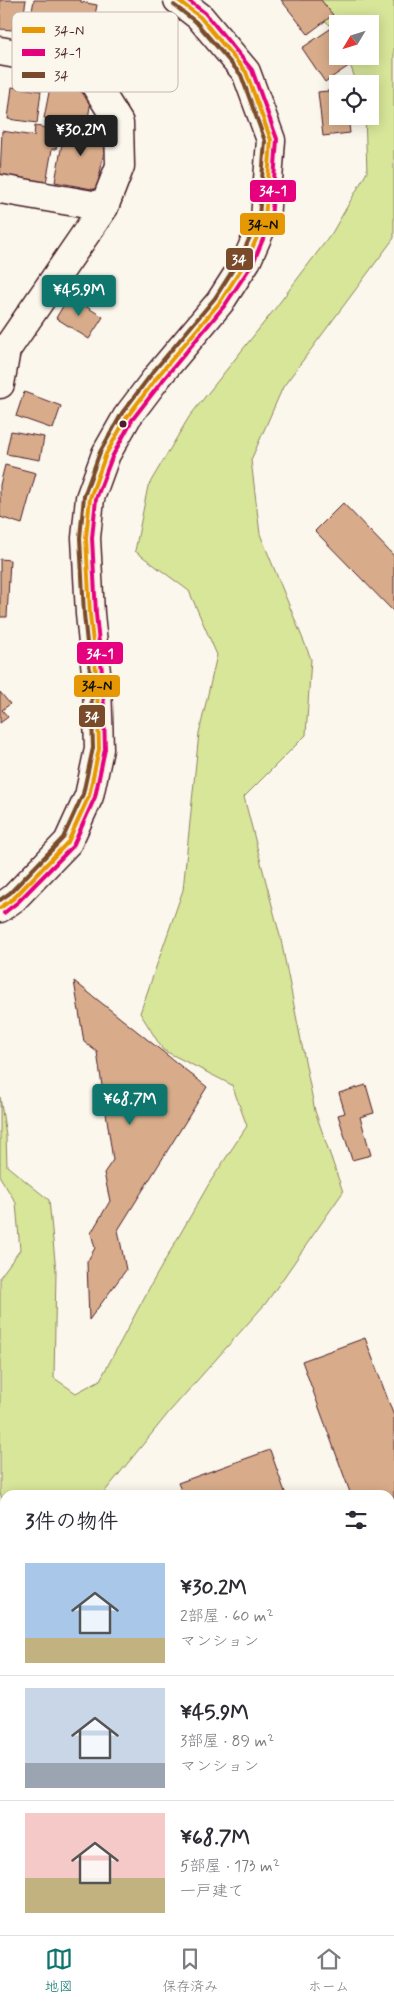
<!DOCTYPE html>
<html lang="ja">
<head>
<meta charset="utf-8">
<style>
  body { margin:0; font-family:Mynerve,"Klee One",sans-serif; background:#f7f7f7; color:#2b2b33; height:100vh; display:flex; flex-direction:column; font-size:19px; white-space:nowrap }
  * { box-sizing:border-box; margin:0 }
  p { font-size:16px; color:#7c7c81 }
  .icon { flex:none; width:28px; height:28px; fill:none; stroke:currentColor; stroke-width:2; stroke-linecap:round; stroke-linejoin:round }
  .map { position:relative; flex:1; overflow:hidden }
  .sheet { position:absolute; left:0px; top:1490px; width:395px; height:445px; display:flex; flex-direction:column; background:#fff; border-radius:15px 15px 0 0; box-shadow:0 2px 12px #0003 }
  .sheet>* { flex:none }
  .needle { width:32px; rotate:232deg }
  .fabs { position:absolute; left:329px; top:15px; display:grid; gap:10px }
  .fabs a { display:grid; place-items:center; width:50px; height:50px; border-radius:0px; background:#fff; box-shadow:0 2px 12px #0003; font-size:25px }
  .price { position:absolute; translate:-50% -42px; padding:0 11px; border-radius:5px; background:#0f766e; color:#fff; font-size:16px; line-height:32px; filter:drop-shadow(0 1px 2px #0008) }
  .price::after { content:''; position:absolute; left:50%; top:30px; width:15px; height:11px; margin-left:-8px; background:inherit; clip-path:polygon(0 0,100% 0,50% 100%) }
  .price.active { background:#222; color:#fff }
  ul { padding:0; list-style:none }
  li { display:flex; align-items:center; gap:15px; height:125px; padding:0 25px }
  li+li { border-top:1px solid #e1e1e2 }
  li span { display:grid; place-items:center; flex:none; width:140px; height:100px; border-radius:0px; color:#555 }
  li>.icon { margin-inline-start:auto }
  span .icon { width:60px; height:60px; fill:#fffc; stroke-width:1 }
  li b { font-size:21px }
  h2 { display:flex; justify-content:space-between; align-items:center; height:60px; padding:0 25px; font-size:21px }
  .dock { display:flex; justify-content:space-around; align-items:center; height:70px; border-top:1px solid #e1e1e2; background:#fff; font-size:14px; color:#7c7c81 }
  .dock a { display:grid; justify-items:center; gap:2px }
  .dock .active { color:#0f766e }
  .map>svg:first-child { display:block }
  .green { fill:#d7e699; stroke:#908262 }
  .water { fill:#8cd6ed; stroke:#728d9f }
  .building { fill:#d8ac8a; stroke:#4a1f2b }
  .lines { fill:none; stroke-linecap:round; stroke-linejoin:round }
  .minor-casing { stroke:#4a1f2b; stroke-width:31 }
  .minor { stroke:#fbf7ec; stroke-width:28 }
  .bus-1-casing { stroke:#fbf7ec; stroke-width:8 }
  .bus-2-casing { stroke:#fbf7ec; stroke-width:8 }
  .bus-3-casing { stroke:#fbf7ec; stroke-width:8 }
  .bus-1 { stroke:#e69804; stroke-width:4 }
  .bus-2 { stroke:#e5007d; stroke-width:4 }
  .bus-3 { stroke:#7a4b2a; stroke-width:4 }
  .bus-dot { fill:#4a1f2b; stroke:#fbf7ec; stroke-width:2 }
  .key { fill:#fbf7ec; stroke:#c6b6b2; stroke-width:1 }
  .key-label { font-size:14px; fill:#4a1f2b }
  .line-badge { stroke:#fbf7ec; stroke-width:2 }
  .badge-label { font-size:14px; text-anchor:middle; font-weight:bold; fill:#fff }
  .pale-badge-label { font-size:14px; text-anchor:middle; font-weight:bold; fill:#111 }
</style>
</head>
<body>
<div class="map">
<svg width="394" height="1935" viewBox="0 0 394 1935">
  <rect width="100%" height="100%" fill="#fbf7ec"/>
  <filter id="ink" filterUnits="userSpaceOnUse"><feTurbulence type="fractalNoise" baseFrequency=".02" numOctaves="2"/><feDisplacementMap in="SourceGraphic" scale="10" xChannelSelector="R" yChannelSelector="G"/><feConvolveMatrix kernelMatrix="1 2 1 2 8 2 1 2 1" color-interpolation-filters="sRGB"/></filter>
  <g filter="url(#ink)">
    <path class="green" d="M 301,0 L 394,0 L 394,238 L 283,387 L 251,460 L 260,534 L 311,659 L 306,735 L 244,797 L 281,940 L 315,1111 L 343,1192 L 266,1303 L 170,1411 L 102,1495 L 5,1495 L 5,1506 L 0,1493 L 0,1277 L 20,1250 L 16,1203 L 0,1177 L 0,1097 L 6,1136 L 7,1166 L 49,1200 L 56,1271 L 54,1378 L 76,1393 L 100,1380 L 152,1283 L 210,1182 L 247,1126 L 232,1085 L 163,1050 L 140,1013 L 183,890 L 199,733 L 217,655 L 189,591 L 135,551 L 148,486 L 189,417 L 274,310 L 332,233 L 367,172 L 365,116 L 370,116 L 370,84 L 357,84 L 347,56 L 370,56 L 370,24 L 338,24 L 337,31 Z"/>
    <path class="water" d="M 182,1930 L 246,1930 L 248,1935 L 184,1935 Z"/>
    <path class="building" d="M 0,0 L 26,0 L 23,19 L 14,18 L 12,30 L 0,29 Z
      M 34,0 L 81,0 L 81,2 L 97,5 L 88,50 L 27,38 Z
      M 281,0 L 321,0 L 333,15 L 308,34 Z
      M 333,27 L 338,33 L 338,56 L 353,56 L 356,61 L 325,82 L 302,48 Z
      M 51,82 L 81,87 L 91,100 L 88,119 L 79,117 L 78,125 L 44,118 Z
      M 12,87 L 41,91 L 37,123 L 8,119 Z
      M 338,90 L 338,116 L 348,116 L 350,133 L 323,136 L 318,92 Z
      M 82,123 L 98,126 L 96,133 L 107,135 L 97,190 L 55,182 L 65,127 L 80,131 Z
      M 35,126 L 59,130 L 56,149 L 52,149 L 46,183 L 0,176 L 2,131 L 34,136 Z
      M 69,296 L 103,317 L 89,339 L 56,318 Z
      M 24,392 L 61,406 L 53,429 L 16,416 Z
      M 11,431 L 44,437 L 40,460 L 6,454 Z
      M 5,465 L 36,473 L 22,524 L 0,517 L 0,485 Z
      M 343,503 L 394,556 L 394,612 L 315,531 Z
      M 0,559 L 10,560 L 7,617 L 0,617 Z
      M 0,692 L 10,704 L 2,710 L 8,717 L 0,723 Z
      M 74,981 L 207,1087 L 118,1230 L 126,1270 L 89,1320 L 87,1262 L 95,1248 L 91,1233 L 110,1201 L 104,1173 L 113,1160 L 97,1052 L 84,1042 Z
      M 366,1085 L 374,1113 L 360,1117 L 371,1155 L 352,1160 L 338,1115 L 345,1113 L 339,1093 Z
      M 365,1338 L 394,1416 L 394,1554 L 390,1556 L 390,1495 L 351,1495 L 302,1361 Z
      M 270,1450 L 286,1495 L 183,1495 L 178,1483 Z
      M 3,1778 L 5,1778 L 5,1805 L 2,1803 L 0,1806 L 0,1781 Z
      M 390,1840 L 394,1851 L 394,1856 L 390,1857 Z
      M 155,1930 L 182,1930 L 184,1935 L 157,1935 Z
      M 246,1930 L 261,1930 L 263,1935 L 248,1935 Z"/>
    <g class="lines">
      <g class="minor-casing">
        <path id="minor" d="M 0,51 L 55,61 L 93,81 L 119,123 L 120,166 L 104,207 L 6,350 L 0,384
          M 0,189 L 104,207
          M 0,908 L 14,898 L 68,842 L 89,796 L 99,749 L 97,682 L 90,614 L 86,538 L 90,498 L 106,454 L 127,417 L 158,376 L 220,302 L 247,260 L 265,219 L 271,140 L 246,72 L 200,17 L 178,0
          M 0,1686 L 5,1695"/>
      </g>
      <use href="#minor" class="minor"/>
      <g class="bus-1-casing">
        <path id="bus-1" d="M 0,908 L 14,898 L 68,842 L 89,796 L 99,749 L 97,682 L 90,614 L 86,538 L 90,498 L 106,454 L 127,417 L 158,376 L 220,302 L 247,260 L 265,219 L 271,140 L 246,72 L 200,17 L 178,0"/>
      </g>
      <g class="bus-2-casing">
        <path id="bus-2" d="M 4,913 L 18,902 L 73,846 L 95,797 L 105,749 L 103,682 L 96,614 L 92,538 L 96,499 L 112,457 L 132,420 L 163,380 L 225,305 L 253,263 L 271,220 L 277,139 L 252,70 L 205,13 L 188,0"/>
      </g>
      <g class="bus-3-casing">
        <path id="bus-3" d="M 0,900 L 10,893 L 63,838 L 83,794 L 93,748 L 91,682 L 84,614 L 80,538 L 84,496 L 100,452 L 122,413 L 153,372 L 215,298 L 241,257 L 259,217 L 265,141 L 241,75 L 196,22 L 174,5"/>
      </g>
      <use href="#bus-1" class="bus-1"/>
      <use href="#bus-2" class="bus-2"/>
      <use href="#bus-3" class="bus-3"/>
    </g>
  </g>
  <circle class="bus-dot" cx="123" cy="424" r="4.5"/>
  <rect x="12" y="12" width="166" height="80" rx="8" class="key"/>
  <rect x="22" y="27" width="23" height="6" fill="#e69804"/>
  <rect x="22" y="49" width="23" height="7" fill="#e5007d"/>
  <rect x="22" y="72" width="23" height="6" fill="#7a4b2a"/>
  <g class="key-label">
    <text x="54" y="35">34-N</text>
    <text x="54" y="57">34-1</text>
    <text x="54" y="80">34</text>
  </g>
  <g class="line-badge">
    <rect x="249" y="179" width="48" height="24" rx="5" fill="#e5007d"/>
    <rect x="239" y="212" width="47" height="24" rx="5" fill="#e69804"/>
    <rect x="225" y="247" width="29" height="24" rx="5" fill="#7a4b2a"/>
    <rect x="76" y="641" width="48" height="24" rx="5" fill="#e5007d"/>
    <rect x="73" y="674" width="48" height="24" rx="5" fill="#e69804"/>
    <rect x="78" y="704" width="28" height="24" rx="5" fill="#7a4b2a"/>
  </g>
  <g class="badge-label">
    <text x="273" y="195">34-1</text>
    <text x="239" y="264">34</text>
    <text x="100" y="658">34-1</text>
    <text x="92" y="721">34</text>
  </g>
  <g class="pale-badge-label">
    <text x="263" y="229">34-N</text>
    <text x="97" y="690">34-N</text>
  </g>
</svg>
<div class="fabs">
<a><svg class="needle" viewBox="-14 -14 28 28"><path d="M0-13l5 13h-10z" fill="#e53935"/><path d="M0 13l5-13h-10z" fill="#7c7c81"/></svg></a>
<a><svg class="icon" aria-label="locate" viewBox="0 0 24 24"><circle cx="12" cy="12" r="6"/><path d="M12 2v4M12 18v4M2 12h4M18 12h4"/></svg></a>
</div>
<b class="price active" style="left:81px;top:157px">¥30.2M</b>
<b class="price" style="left:79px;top:317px">¥45.9M</b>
<b class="price" style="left:130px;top:1126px">¥68.7M</b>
<section class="sheet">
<h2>3件の物件<svg class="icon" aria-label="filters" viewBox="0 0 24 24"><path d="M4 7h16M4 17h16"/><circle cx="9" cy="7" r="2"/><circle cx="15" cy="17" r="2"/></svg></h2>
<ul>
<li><span style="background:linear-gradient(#a9c7e8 75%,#c2b280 0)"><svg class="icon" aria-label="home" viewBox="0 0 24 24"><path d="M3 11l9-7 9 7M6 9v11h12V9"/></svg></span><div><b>¥30.2M</b><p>2部屋 · 60 m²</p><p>マンション</p></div></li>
<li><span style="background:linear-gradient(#c9d6e8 75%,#9aa5b1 0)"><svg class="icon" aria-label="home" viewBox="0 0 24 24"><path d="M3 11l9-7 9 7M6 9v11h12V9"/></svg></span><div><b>¥45.9M</b><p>3部屋 · 89 m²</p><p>マンション</p></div></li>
<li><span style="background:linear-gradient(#f6c9c9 65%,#c2b280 0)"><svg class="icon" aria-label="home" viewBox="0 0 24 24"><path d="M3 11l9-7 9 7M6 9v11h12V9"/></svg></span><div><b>¥68.7M</b><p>5部屋 · 173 m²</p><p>一戸建て</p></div></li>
</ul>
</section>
</div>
<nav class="dock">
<a class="active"><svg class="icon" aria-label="map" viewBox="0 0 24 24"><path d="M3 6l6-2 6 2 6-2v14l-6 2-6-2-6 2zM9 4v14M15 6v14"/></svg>地図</a>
<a><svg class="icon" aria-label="saved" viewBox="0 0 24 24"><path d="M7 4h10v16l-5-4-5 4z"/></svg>保存済み</a>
<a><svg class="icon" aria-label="home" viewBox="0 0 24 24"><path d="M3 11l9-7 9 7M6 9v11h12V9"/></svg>ホーム</a>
</nav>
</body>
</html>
